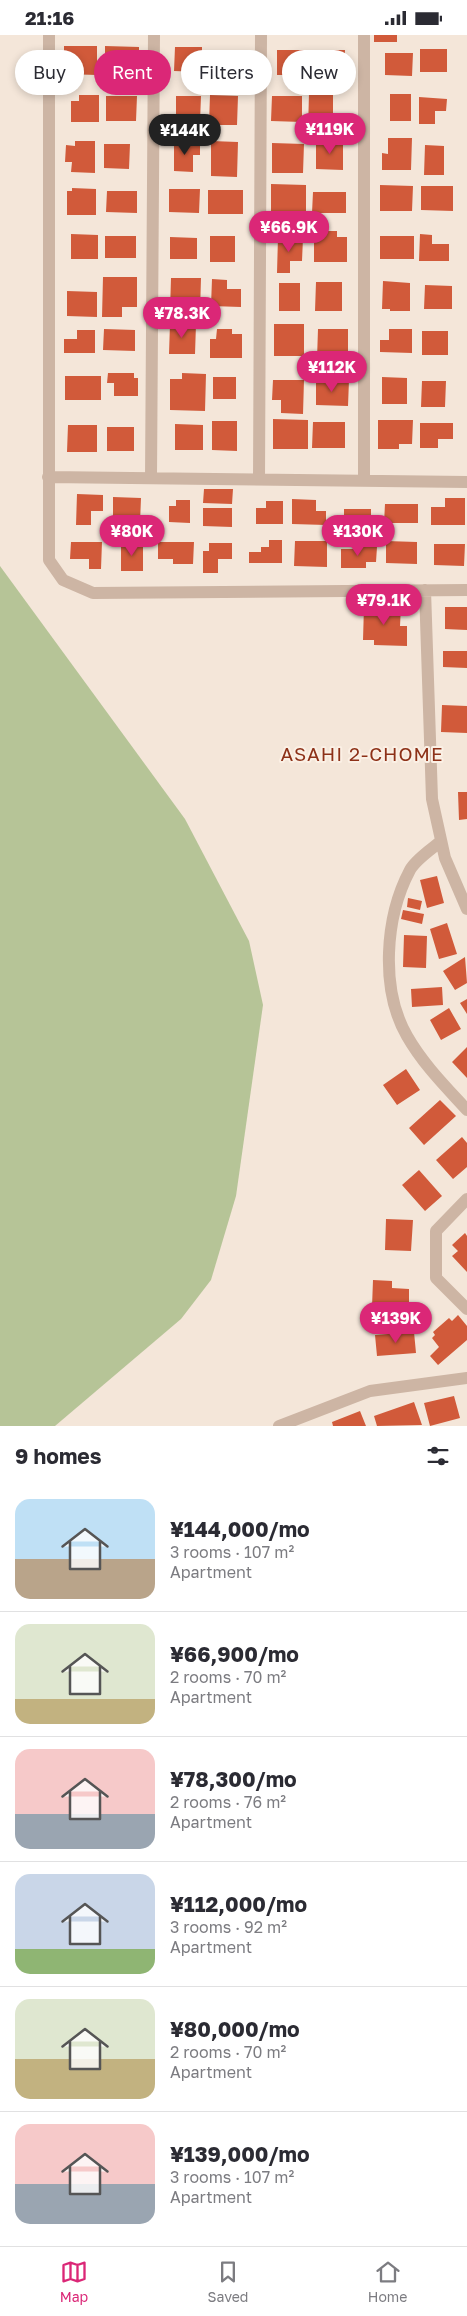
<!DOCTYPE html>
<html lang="en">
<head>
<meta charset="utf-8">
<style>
  body { margin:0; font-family:"Golos Text",sans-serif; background:#f2f2f3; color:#2b2b33; height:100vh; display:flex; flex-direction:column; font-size:19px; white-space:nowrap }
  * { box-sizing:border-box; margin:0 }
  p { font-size:16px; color:#7c7c81 }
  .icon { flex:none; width:28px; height:28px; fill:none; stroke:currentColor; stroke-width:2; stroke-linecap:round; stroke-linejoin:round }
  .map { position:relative; height:1391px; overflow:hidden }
  .panel { display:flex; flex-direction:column; background:#fff; flex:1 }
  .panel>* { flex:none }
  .top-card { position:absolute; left:15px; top:15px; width:438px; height:45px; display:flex; gap:10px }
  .price { position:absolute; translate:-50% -42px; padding:0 11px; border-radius:18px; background:#db2777; color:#fff; font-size:16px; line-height:32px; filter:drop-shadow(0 1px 2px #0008) }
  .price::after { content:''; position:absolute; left:50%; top:30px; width:15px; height:11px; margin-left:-8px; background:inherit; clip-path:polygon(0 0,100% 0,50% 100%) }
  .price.on { background:#222; color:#fff }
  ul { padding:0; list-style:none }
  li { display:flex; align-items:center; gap:15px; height:125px; padding:0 15px }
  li+li { border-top:1px solid #e1e1e2 }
  li span { display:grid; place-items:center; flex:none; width:140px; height:100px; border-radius:15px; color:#555 }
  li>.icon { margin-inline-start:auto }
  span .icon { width:60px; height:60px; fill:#fffc; stroke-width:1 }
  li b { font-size:21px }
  h2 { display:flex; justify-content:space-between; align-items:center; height:60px; padding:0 15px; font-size:21px }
  .tag { padding:0 18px; border-radius:22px; background:#fff; box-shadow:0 2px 8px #0003; font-size:18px; line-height:45px }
  .tag.on { background:#db2777; color:#fff }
  .status { display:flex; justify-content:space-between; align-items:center; height:35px; padding:0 25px; background:#fff; direction:ltr }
  .status svg { height:14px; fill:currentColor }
  .tab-bar { display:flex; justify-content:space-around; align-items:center; height:70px; border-top:1px solid #e1e1e2; background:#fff; font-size:14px; color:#7c7c81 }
  .tab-bar a { display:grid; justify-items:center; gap:2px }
  .tab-bar .on { color:#db2777 }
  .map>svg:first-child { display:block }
  .green { fill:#b6c497 }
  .building { fill:#d15a3a }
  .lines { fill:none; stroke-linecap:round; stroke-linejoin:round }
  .minor { stroke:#cdb5a4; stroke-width:12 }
  .labels { text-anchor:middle; stroke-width:4; stroke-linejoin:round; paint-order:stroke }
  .neighbourhood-label { font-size:19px; letter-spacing:1px; fill:#8d3118; stroke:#fbf0e5 }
</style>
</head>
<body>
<div class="status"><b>21:16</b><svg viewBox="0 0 49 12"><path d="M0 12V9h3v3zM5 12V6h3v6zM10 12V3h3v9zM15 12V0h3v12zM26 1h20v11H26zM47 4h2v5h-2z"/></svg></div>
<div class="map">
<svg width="467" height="1391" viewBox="0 0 467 1391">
  <rect width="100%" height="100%" fill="#f4e6d9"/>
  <path class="green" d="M 0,531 L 185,784 L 249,906 L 263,970 L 236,1161 L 211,1245 L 181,1284 L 55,1391 L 0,1391 Z"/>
  <path class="building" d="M 374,0 L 397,0 L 397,7 L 374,7 Z
    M 64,11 L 97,11 L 97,40 L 64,39 Z
    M 105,11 L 139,12 L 139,38 L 105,38 Z
    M 175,12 L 202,12 L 202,37 L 174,36 Z
    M 420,14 L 447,14 L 447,37 L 420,37 Z
    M 277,15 L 307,15 L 307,40 L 277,40 Z
    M 318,15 L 345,15 L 344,46 L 318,46 Z
    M 213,18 L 246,18 L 245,37 L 213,37 Z
    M 385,18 L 413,18 L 412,41 L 385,40 Z
    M 309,58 L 333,58 L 333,95 L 308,95 Z
    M 390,59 L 411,59 L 411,86 L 390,86 Z
    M 79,60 L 99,60 L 99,87 L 71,87 L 71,66 L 79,66 Z
    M 210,60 L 238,61 L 237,90 L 209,90 Z
    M 106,61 L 137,61 L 136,86 L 106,86 Z
    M 176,61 L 201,61 L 200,87 L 176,86 Z
    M 272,61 L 302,61 L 302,87 L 271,86 Z
    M 419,62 L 447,64 L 446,76 L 435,76 L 435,89 L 419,89 Z
    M 388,103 L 412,103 L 411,135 L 382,135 L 382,118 L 388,119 Z
    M 75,106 L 95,106 L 95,138 L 71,137 L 72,127 L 65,127 L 66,110 L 75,111 Z
    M 211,106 L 238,107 L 237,142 L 211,141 Z
    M 316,106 L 343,106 L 343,135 L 316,134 Z
    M 174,108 L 200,109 L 200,120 L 193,120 L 193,137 L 174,136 Z
    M 272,108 L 304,109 L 303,138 L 272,138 Z
    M 104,109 L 130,109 L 129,134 L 104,133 Z
    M 425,110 L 444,111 L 444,140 L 424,140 Z
    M 271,149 L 306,150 L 306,181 L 271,180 Z
    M 380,150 L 413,151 L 412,176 L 380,176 Z
    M 421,151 L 453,151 L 453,176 L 421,175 Z
    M 72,153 L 96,154 L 96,180 L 67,180 L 67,156 L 72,156 Z
    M 169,154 L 200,154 L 199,178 L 169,177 Z
    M 208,155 L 243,155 L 243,179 L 208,179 Z
    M 107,156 L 137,156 L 137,178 L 106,177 Z
    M 313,157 L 346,157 L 346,178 L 312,178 Z
    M 314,196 L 337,196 L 337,202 L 347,202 L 347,227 L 314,227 Z
    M 71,199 L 98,200 L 98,224 L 71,224 Z
    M 420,199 L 432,200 L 432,209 L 449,209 L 449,226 L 419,226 Z
    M 105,201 L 136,201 L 136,223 L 105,223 Z
    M 210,201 L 235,201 L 235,227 L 210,227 Z
    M 380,201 L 414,201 L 414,224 L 380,224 Z
    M 170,202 L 197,203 L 197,224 L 170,224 Z
    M 278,202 L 303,203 L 302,226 L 290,226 L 290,238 L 277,238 Z
    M 103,242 L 137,242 L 137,272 L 122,272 L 122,282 L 102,282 Z
    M 171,243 L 201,243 L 200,277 L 170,276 Z
    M 212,244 L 227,245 L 227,254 L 241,254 L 241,272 L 211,271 Z
    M 383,246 L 410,248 L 410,276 L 390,276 L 390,274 L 382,274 Z
    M 316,247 L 342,247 L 342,276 L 315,276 Z
    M 279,248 L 300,248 L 300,276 L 279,276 Z
    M 425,250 L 452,251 L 452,274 L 424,274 Z
    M 67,256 L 97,257 L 97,282 L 67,281 Z
    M 170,289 L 196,289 L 195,319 L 169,319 Z
    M 274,289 L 304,289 L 304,321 L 274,321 Z
    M 104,294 L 135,295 L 135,316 L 103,315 Z
    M 217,294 L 232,294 L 232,299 L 242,299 L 242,323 L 210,323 L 210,304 L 216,304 Z
    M 318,294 L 348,294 L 348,324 L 317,324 Z
    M 389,294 L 412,294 L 412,318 L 380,317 L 380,305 L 389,305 Z
    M 77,295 L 95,295 L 95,318 L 64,318 L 64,304 L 77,304 Z
    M 422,296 L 448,296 L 448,320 L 422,320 Z
    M 108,338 L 134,338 L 134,343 L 138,343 L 138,361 L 114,361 L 114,348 L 107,348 Z
    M 182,338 L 206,339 L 205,376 L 170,375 L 170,344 L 182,344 Z
    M 65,341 L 101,341 L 101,365 L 65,365 Z
    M 213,342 L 236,342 L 236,364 L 213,364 Z
    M 382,342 L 407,343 L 407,369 L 382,369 Z
    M 273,345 L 304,345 L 303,379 L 281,378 L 281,365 L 272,365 Z
    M 316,345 L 349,345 L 348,371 L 316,370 Z
    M 422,346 L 446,346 L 445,372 L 421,372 Z
    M 273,384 L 308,385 L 308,414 L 273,414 Z
    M 378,385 L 413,385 L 412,409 L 399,409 L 399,414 L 378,414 Z
    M 212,386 L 237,386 L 237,416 L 212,415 Z
    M 313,387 L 345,387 L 345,413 L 312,413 Z
    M 420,388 L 453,388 L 453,404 L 438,404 L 438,413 L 420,413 Z
    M 175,389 L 203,390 L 203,415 L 175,415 Z
    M 68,390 L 97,390 L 97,417 L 67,417 Z
    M 107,392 L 134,392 L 134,416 L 107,416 Z
    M 204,454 L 233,454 L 232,469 L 203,468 Z
    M 77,459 L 103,460 L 103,476 L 91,476 L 91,490 L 76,490 Z
    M 113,462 L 141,463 L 140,488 L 113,487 Z
    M 445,463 L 465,463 L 465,490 L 431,490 L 431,472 L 445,472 Z
    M 292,464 L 316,465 L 316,476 L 326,476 L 326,490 L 292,489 Z
    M 176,465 L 190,465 L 190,488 L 169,487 L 169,471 L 176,471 Z
    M 266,466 L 283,466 L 283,489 L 256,489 L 256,473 L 266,473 Z
    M 385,469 L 418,469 L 418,488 L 384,488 Z
    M 203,473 L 232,473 L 232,492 L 203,491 Z
    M 344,474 L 371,474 L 371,491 L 344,491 Z
    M 269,505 L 282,505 L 282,528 L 249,528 L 249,517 L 261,517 L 261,512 L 269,512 Z
    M 295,506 L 327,506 L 327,532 L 294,531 Z
    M 386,506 L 417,507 L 417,529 L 386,528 Z
    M 71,507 L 102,507 L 101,534 L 89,534 L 89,524 L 70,524 Z
    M 121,507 L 143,507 L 143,536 L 121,536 Z
    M 158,507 L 194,507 L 193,529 L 173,529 L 173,524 L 158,524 Z
    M 209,508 L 232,508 L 232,524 L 218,524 L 218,538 L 203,538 L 203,516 L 209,516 Z
    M 434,509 L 465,509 L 464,531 L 434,530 Z
    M 357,511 L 377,512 L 376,527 L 366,527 L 366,533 L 341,533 L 341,514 L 357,514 Z
    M 364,571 L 401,571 L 400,591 L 407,591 L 407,611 L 374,610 L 374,605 L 363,605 Z
    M 445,572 L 467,572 L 467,595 L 445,594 Z
    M 443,616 L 467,616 L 467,633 L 443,632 Z
    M 442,670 L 467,671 L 467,698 L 441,697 Z
    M 458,757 L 467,757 L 467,784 L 459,785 Z
    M 437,841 L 444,868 L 427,873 L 420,845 Z
    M 408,863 L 422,866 L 420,875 L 407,872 Z
    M 403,875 L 424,879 L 422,889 L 401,884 Z
    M 447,888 L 457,919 L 439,924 L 430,894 Z
    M 404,900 L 427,901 L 426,933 L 403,932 Z
    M 465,922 L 467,948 L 455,955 L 443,936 Z
    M 442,952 L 443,970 L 412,972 L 411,954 Z
    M 467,964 L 467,979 L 460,968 Z
    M 449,973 L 461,994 L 441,1005 L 430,985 Z
    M 467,1012 L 467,1043 L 452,1027 Z
    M 406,1034 L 420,1055 L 397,1070 L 383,1050 Z
    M 440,1065 L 456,1081 L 424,1110 L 409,1093 Z
    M 462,1102 L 467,1108 L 467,1132 L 453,1144 L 436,1125 Z
    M 419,1135 L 442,1161 L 425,1176 L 402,1150 Z
    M 386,1184 L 413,1185 L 411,1216 L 385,1215 Z
    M 465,1198 L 467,1201 L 467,1237 L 452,1221 L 458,1216 L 452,1210 Z
    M 373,1245 L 392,1246 L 392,1253 L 409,1254 L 409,1273 L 372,1272 Z
    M 458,1280 L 467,1291 L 467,1305 L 438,1330 L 430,1321 L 439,1312 L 432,1303 L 435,1300 L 433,1297 L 449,1283 L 452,1286 Z
    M 414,1297 L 416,1318 L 377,1321 L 375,1300 Z
    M 454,1361 L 460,1383 L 430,1391 L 424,1368 Z
    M 414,1367 L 422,1390 L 377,1391 L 374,1381 Z
    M 360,1376 L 366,1391 L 333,1391 L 332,1387 Z"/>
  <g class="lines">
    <path class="minor" d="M 49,0 L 49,525 L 63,545 L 93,558 L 467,555
      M 364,0 L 364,445
      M 48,442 L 467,447
      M 151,443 L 154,0
      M 259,444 L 261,0
      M 425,555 L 432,764 L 445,823 L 467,874
      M 441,806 C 432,814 416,824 410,835 C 385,882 380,954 407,1001 C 423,1029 445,1051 467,1075
      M 467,1164 L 436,1196 L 436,1243 L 467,1274
      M 279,1391 L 370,1356 L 467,1343"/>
  </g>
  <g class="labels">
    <g class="neighbourhood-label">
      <text x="362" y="726">ASAHI 2-CHOME</text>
    </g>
  </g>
</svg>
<b class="price" style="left:330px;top:120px">¥119K</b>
<b class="price on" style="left:185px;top:121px">¥144K</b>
<b class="price" style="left:289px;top:218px">¥66.9K</b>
<b class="price" style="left:182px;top:304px">¥78.3K</b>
<b class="price" style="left:332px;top:358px">¥112K</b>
<b class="price" style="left:132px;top:522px">¥80K</b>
<b class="price" style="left:358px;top:522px">¥130K</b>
<b class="price" style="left:384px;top:591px">¥79.1K</b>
<b class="price" style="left:396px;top:1309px">¥139K</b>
<div class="top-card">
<a class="tag">Buy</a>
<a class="tag on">Rent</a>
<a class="tag">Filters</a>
<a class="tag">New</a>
</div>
</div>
<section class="panel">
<h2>9 homes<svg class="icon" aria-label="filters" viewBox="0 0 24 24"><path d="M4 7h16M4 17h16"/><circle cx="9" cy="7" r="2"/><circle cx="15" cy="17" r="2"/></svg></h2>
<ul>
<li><span style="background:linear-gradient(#bfe0f5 60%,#b9a48a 0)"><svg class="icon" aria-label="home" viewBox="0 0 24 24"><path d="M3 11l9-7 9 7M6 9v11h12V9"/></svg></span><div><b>¥144,000/mo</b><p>3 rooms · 107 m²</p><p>Apartment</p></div></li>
<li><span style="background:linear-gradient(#dfe7d0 75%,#c2b280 0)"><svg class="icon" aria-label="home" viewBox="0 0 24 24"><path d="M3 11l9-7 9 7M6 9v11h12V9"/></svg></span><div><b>¥66,900/mo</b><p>2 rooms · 70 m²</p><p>Apartment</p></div></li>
<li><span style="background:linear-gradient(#f6c9c9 65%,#9aa5b1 0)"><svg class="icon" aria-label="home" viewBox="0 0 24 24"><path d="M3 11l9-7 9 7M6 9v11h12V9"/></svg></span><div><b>¥78,300/mo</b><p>2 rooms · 76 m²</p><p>Apartment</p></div></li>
<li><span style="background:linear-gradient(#c9d6e8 75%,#8fb573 0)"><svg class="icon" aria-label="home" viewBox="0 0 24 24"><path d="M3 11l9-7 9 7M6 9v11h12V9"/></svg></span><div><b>¥112,000/mo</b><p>3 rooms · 92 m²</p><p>Apartment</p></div></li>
<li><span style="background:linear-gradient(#dfe7d0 60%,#c2b280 0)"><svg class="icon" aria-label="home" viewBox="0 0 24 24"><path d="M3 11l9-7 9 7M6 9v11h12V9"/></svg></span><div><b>¥80,000/mo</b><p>2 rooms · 70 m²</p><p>Apartment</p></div></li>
<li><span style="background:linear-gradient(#f6c9c9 60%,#9aa5b1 0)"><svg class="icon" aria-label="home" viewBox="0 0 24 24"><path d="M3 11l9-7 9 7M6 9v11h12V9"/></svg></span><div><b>¥139,000/mo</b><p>3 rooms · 107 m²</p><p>Apartment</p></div></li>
</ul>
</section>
<nav class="tab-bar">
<a class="on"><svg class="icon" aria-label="map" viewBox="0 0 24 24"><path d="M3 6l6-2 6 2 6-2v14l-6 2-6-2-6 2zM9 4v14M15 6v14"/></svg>Map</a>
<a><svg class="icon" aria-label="saved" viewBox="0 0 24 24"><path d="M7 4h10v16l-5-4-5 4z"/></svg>Saved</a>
<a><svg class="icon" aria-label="home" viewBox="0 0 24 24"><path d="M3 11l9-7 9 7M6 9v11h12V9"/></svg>Home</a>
</nav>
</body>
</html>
